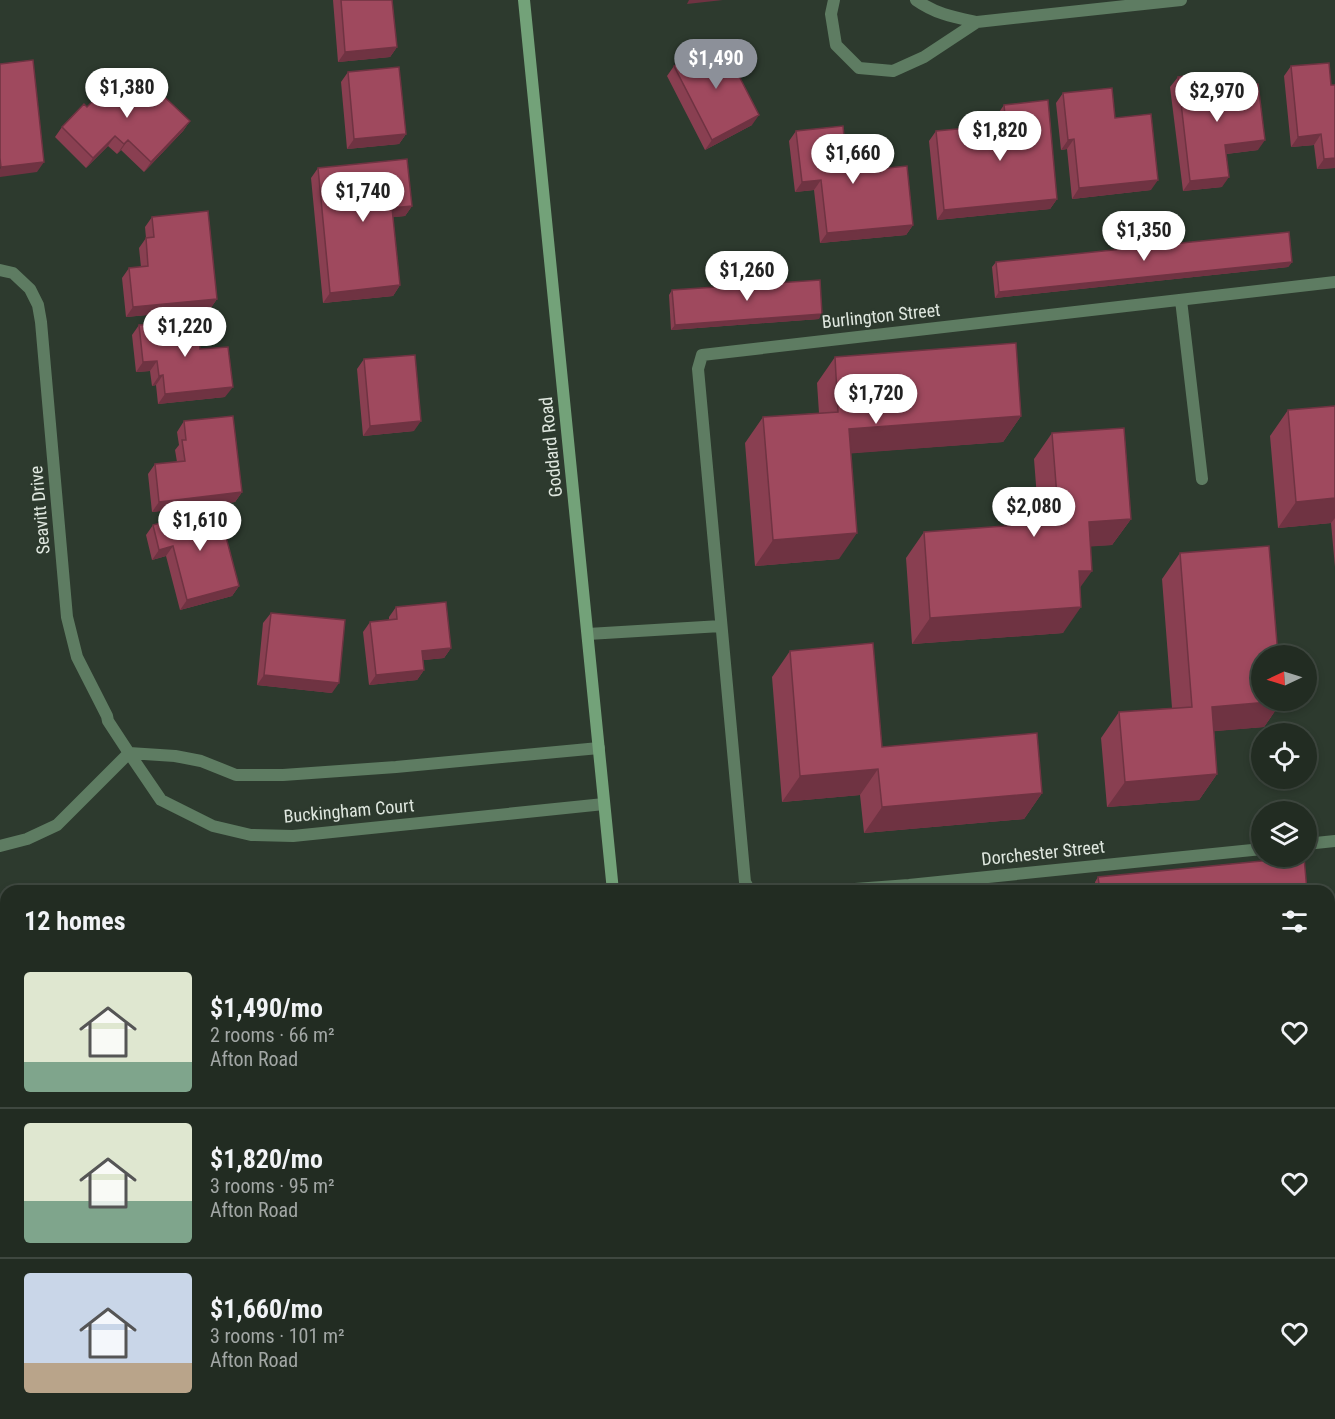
<!DOCTYPE html>
<html lang="en">
<head>
<meta charset="utf-8">
<style>
  body { margin:0; font-family:"Roboto Condensed",sans-serif; background:#2a342a; color:#f1f3f6; height:100vh; display:flex; flex-direction:column; font-size:22px; white-space:nowrap }
  * { box-sizing:border-box; margin:0 }
  p { font-size:20px; color:#a2a7a5 }
  .icon { flex:none; width:33px; height:33px; fill:none; stroke:currentColor; stroke-width:2; stroke-linecap:round; stroke-linejoin:round }
  .map { position:relative; flex:1; overflow:hidden }
  .side { position:absolute; left:0px; top:885px; width:1335px; height:534px; display:flex; flex-direction:column; background:#222c22; border-radius:18px 18px 0 0; box-shadow:0 3px 9px #0003,0 0 0 2px #3f4840 }
  .side>* { flex:none }
  .needle { width:39px; rotate:266deg }
  .buttons { position:absolute; left:1251px; top:645px; display:grid; gap:12px }
  .buttons a { display:grid; place-items:center; width:66px; height:66px; border-radius:50%; background:#222c22; box-shadow:0 3px 9px #0003,0 0 0 2px #3f4840; font-size:30px }
  .price { position:absolute; translate:-50% -51px; padding:0 14px; border-radius:21px; background:#fff; color:#222; font-size:20px; line-height:39px; filter:drop-shadow(0 2px 3px #0008) }
  .price::after { content:''; position:absolute; left:50%; top:36px; width:18px; height:14px; margin-left:-9px; background:inherit; clip-path:polygon(0 0,100% 0,50% 100%) }
  .price.selected { background:#8c9099; color:#fff }
  ul { padding:0; list-style:none }
  li { display:flex; align-items:center; gap:18px; height:150px; padding:0 24px }
  li+li { border-top:2px solid #3f4840 }
  li span { display:grid; place-items:center; flex:none; width:168px; height:120px; border-radius:6px; color:#555 }
  li>.icon { margin-inline-start:auto }
  span .icon { width:72px; height:72px; fill:#fffc; stroke-width:1 }
  li b { font-size:26px }
  h2 { display:flex; justify-content:space-between; align-items:center; height:72px; padding:0 24px; font-size:26px }
  .map>svg:first-child { display:block }
  .lines { fill:none; stroke-linecap:round; stroke-linejoin:round }
  .service { stroke:#5e7c62; stroke-width:12 }
  .minor { stroke:#5e7c62; stroke-width:12 }
  .secondary { stroke:#73a279; stroke-width:12 }
  .wall { fill:#893f51 }
  .shaded-wall { fill:#6f3342 }
  .building { fill:#9f495e; stroke:#6f3342; stroke-width:1.5 }
  .labels { text-anchor:middle; stroke-width:4.5; stroke-linejoin:round; paint-order:stroke }
  .street-label { font-size:18px; fill:#dfe7df; stroke:#2d3a2e }
</style>
</head>
<body>
<div class="map">
<svg width="1335" height="1419" viewBox="0 0 1335 1419">
  <rect width="100%" height="100%" fill="#2d3a2e"/>
  <g class="lines">
    <path class="service" d="M 1181,300 L 1202,479
      M 588,634 L 721,626
      M 1306,844 L 1335,841
      M 750,891 L 745,882 L 698,369 L 702,355 L 1335,282
      M 828,891 L 909,885 L 1262,849
      M 1329,928 L 1335,927
      M 0,1120 L 6,1117
      M 1329,1192 L 1335,1191
      M 107,1413 L 108,1419
      M 221,1413 L 223,1419
      M 946,1419 L 978,1415 L 978,1419"/>
    <path class="minor" d="M 834,0 L 831,14 L 836,45 L 859,68 L 893,71 L 924,57 L 977,22
      M 916,0 C 936,14 953,17 977,22 L 1181,0
      M 0,270 L 13,273 L 30,289 L 38,305 L 41,322 L 67,617 L 77,657 L 107,716 L 108,721 L 129,753 L 57,825 L 27,839 L 0,846
      M 599,748 L 396,767 L 283,775 L 236,775 L 201,761 L 175,756 L 129,753 L 161,800 L 213,826 L 251,835 L 293,836 L 604,804"/>
    <path class="secondary" d="M 524,0 L 613,891
      M 666,1413 L 667,1419"/>
  </g>
  <path class="wall" d="M 333,0 L 392,0 L 397,47 L 390,57 L 338,62 Z
    M 674,66 L 752,125 L 705,150 L 667,76 Z
    M 1291,66 L 1335,168 L 1317,169 L 1314,145 L 1291,147 L 1284,76 Z
    M 348,72 L 406,134 L 399,144 L 347,149 L 341,82 Z
    M 1178,77 L 1215,89 L 1258,150 L 1226,154 L 1222,187 L 1183,191 L 1170,87 Z
    M 1063,93 L 1115,118 L 1151,190 L 1072,199 L 1067,149 L 1061,150 L 1056,103 Z
    M 149,96 L 190,121 L 183,131 L 144,172 L 121,150 L 117,154 L 108,146 L 86,168 L 55,137 L 62,127 L 87,107 Z
    M 1004,105 L 1057,199 L 1050,209 L 937,220 L 929,141 L 936,131 L 981,149 L 1000,147 L 997,115 Z
    M 796,131 L 847,168 L 868,170 L 913,225 L 906,235 L 820,243 L 814,190 L 795,192 L 789,141 Z
    M 318,168 L 412,206 L 405,216 L 393,217 L 400,285 L 393,296 L 323,303 L 311,178 Z
    M 152,217 L 217,299 L 210,309 L 126,317 L 122,278 L 129,268 L 141,267 L 139,248 L 146,238 L 145,227 Z
    M 996,262 L 1292,262 L 1288,267 L 995,298 L 992,267 Z
    M 672,290 L 819,319 L 671,330 L 669,295 Z
    M 139,325 L 200,349 L 225,397 L 158,404 L 156,385 L 152,386 L 150,371 L 136,372 L 132,335 Z
    M 835,357 L 1021,416 L 1003,442 L 851,453 L 839,559 L 755,566 L 745,443 L 763,417 L 819,413 L 817,383 Z
    M 364,359 L 414,431 L 363,436 L 357,369 Z
    M 1335,406 L 1335,567 L 1331,523 L 1278,528 L 1270,436 L 1288,410 Z
    M 184,421 L 242,492 L 235,502 L 152,512 L 148,474 L 155,464 L 177,462 L 175,450 L 179,445 L 177,432 Z
    M 1052,433 L 1131,519 L 1112,545 L 1090,546 L 1063,633 L 912,644 L 906,558 L 924,532 L 1039,524 L 1034,459 Z
    M 153,525 L 239,586 L 232,596 L 180,610 L 166,556 L 152,560 L 146,535 Z
    M 1180,553 L 1282,701 L 1264,727 L 1214,731 L 1217,774 L 1199,800 L 1107,807 L 1101,738 L 1119,712 L 1172,708 L 1162,579 Z
    M 396,607 L 451,648 L 444,658 L 423,660 L 424,670 L 417,680 L 369,685 L 363,632 L 370,622 L 389,620 L 389,617 Z
    M 271,613 L 332,693 L 257,685 L 263,623 Z
    M 790,651 L 882,747 L 1042,793 L 1024,819 L 864,833 L 860,795 L 782,802 L 772,677 Z
    M 1098,877 L 1307,891 L 1096,891 L 1095,882 Z
    M 6,918 L 6,984 L 0,984 L 0,919 Z"/>
  <path class="shaded-wall" d="M 689,0 L 723,0 L 687,4 Z
    M 397,47 L 390,57 L 338,62 L 345,52 Z
    M 759,115 L 752,125 L 705,150 L 712,140 Z
    M 190,121 L 183,131 L 144,172 L 151,162 Z
    M 406,134 L 399,144 L 347,149 L 354,139 Z
    M 1321,134 L 1314,145 L 1291,147 L 1298,137 Z
    M 115,136 L 108,146 L 86,168 L 93,158 Z
    M 1074,139 L 1067,149 L 1061,150 L 1068,140 Z
    M 128,140 L 121,150 L 117,154 L 124,144 Z
    M 1265,140 L 1258,150 L 1218,155 L 1225,145 Z
    M 1335,158 L 1335,168 L 1317,169 L 1324,159 Z
    M 44,162 L 37,172 L 0,177 L 0,169 L 1,167 Z
    M 1229,177 L 1222,187 L 1183,191 L 1190,181 Z
    M 821,180 L 814,190 L 795,192 L 802,182 Z
    M 1158,180 L 1151,190 L 1072,199 L 1079,188 Z
    M 1057,199 L 1050,209 L 937,220 L 944,210 Z
    M 412,206 L 405,216 L 385,218 L 392,208 Z
    M 913,225 L 906,235 L 820,243 L 827,233 Z
    M 1292,262 L 1288,267 L 995,298 L 999,292 Z
    M 400,285 L 393,296 L 323,303 L 330,293 Z
    M 217,299 L 210,309 L 126,317 L 133,307 Z
    M 822,314 L 819,319 L 671,330 L 675,325 Z
    M 157,361 L 150,371 L 136,372 L 143,362 Z
    M 163,375 L 156,385 L 152,386 L 159,376 Z
    M 233,387 L 225,397 L 158,404 L 165,394 Z
    M 1021,416 L 1003,442 L 831,455 L 849,429 Z
    M 421,421 L 414,431 L 363,436 L 370,426 Z
    M 242,492 L 235,502 L 152,512 L 159,502 Z
    M 1335,498 L 1335,518 L 1331,523 L 1278,528 L 1296,502 Z
    M 1131,519 L 1112,545 L 1071,548 L 1089,522 Z
    M 857,533 L 839,559 L 755,566 L 773,540 Z
    M 173,546 L 166,556 L 152,560 L 159,550 Z
    M 1079,571 L 1092,571 L 1074,596 Z
    M 239,586 L 232,596 L 180,610 L 187,600 Z
    M 1081,607 L 1063,633 L 912,644 L 930,618 Z
    M 451,648 L 444,658 L 415,661 L 422,651 Z
    M 424,670 L 417,680 L 369,685 L 376,675 Z
    M 264,675 L 339,683 L 332,693 L 257,685 Z
    M 1282,701 L 1264,727 L 1194,733 L 1212,707 Z
    M 878,769 L 860,795 L 782,802 L 800,776 Z
    M 1217,774 L 1199,800 L 1107,807 L 1125,782 Z
    M 1042,793 L 1024,819 L 864,833 L 882,807 Z
    M 6,974 L 6,984 L 0,984 L 0,983 Z
    M 1335,1138 L 1335,1152 L 1329,1153 L 1329,1139 Z"/>
  <path class="building" d="M 341,0 L 392,0 L 397,47 L 345,52 Z
    M 721,41 L 759,115 L 712,140 L 674,66 Z
    M 33,60 L 44,162 L 1,167 L 0,158 L 0,64 Z
    M 1329,63 L 1331,85 L 1335,85 L 1335,158 L 1324,159 L 1321,134 L 1298,137 L 1291,66 Z
    M 399,67 L 406,134 L 354,139 L 348,72 Z
    M 123,70 L 149,96 L 156,89 L 190,121 L 151,162 L 128,140 L 124,144 L 115,136 L 93,158 L 62,127 L 84,104 L 87,107 Z
    M 1213,73 L 1215,89 L 1258,84 L 1265,140 L 1225,145 L 1229,177 L 1190,181 L 1178,77 Z
    M 1112,88 L 1115,118 L 1151,114 L 1158,180 L 1079,188 L 1074,139 L 1068,140 L 1063,93 Z
    M 1048,100 L 1057,199 L 944,210 L 936,131 L 979,127 L 981,149 L 1008,147 L 1004,105 Z
    M 843,126 L 847,168 L 867,166 L 868,170 L 907,166 L 913,225 L 827,233 L 821,180 L 802,182 L 796,131 Z
    M 407,159 L 412,206 L 392,208 L 400,285 L 330,293 L 318,168 Z
    M 208,211 L 217,299 L 133,307 L 129,268 L 148,266 L 146,238 L 154,237 L 152,217 Z
    M 1289,232 L 1292,262 L 999,292 L 996,262 Z
    M 820,280 L 822,314 L 675,325 L 672,290 Z
    M 197,320 L 200,349 L 228,347 L 233,387 L 165,394 L 163,375 L 159,376 L 157,361 L 143,362 L 139,325 Z
    M 1016,343 L 1021,416 L 849,429 L 857,533 L 773,540 L 763,417 L 838,412 L 835,357 Z
    M 415,355 L 421,421 L 370,426 L 364,359 Z
    M 1335,406 L 1335,498 L 1296,502 L 1288,410 Z
    M 233,416 L 242,492 L 159,502 L 155,464 L 185,461 L 182,440 L 186,440 L 184,421 Z
    M 1124,428 L 1131,519 L 1089,522 L 1092,571 L 1079,571 L 1081,607 L 930,618 L 924,532 L 1059,522 L 1052,433 Z
    M 218,507 L 239,586 L 187,600 L 173,546 L 159,550 L 153,525 Z
    M 1269,546 L 1278,656 L 1262,656 L 1262,700 L 1282,700 L 1282,701 L 1212,707 L 1217,774 L 1125,782 L 1119,712 L 1192,707 L 1180,553 Z
    M 446,602 L 451,648 L 422,651 L 424,670 L 376,675 L 370,622 L 397,619 L 396,607 Z
    M 271,613 L 345,620 L 339,683 L 264,675 Z
    M 873,643 L 882,747 L 1037,733 L 1042,793 L 882,807 L 878,769 L 800,776 L 790,651 Z
    M 1304,857 L 1307,891 L 1100,891 L 1098,877 Z
    M 6,918 L 6,974 L 0,919 Z
    M 1335,935 L 1335,1138 L 1329,1139 L 1329,936 Z"/>
  <g class="labels">
    <g class="street-label">
      <text transform="translate(881 316) rotate(-6)" y="6">Burlington Street</text>
      <text transform="translate(551 447) rotate(-96)" y="6">Goddard Road</text>
      <text transform="translate(40 510) rotate(-95)" y="6">Seavitt Drive</text>
      <text transform="translate(349 811) rotate(-5)" y="6">Buckingham Court</text>
      <text transform="translate(1043 853) rotate(-6)" y="6">Dorchester Street</text>
    </g>
  </g>
</svg>
<div class="buttons">
<a><svg class="needle" viewBox="-14 -14 28 28"><path d="M0-13l5 13h-10z" fill="#e53935"/><path d="M0 13l5-13h-10z" fill="#a2a7a5"/></svg></a>
<a><svg class="icon" aria-label="locate" viewBox="0 0 24 24"><circle cx="12" cy="12" r="6"/><path d="M12 2v4M12 18v4M2 12h4M18 12h4"/></svg></a>
<a><svg class="icon" aria-label="layers" viewBox="0 0 24 24"><path d="M12 4l9 5-9 5-9-5zM3 14l9 5 9-5"/></svg></a>
</div>
<b class="price selected" style="left:716px;top:90px">$1,490</b>
<b class="price" style="left:127px;top:119px">$1,380</b>
<b class="price" style="left:1217px;top:123px">$2,970</b>
<b class="price" style="left:1000px;top:162px">$1,820</b>
<b class="price" style="left:853px;top:185px">$1,660</b>
<b class="price" style="left:363px;top:223px">$1,740</b>
<b class="price" style="left:1144px;top:262px">$1,350</b>
<b class="price" style="left:747px;top:302px">$1,260</b>
<b class="price" style="left:185px;top:358px">$1,220</b>
<b class="price" style="left:876px;top:425px">$1,720</b>
<b class="price" style="left:1034px;top:538px">$2,080</b>
<b class="price" style="left:200px;top:552px">$1,610</b>
<section class="side">
<h2>12 homes<svg class="icon" aria-label="filters" viewBox="0 0 24 24"><path d="M4 7h16M4 17h16"/><circle cx="9" cy="7" r="2"/><circle cx="15" cy="17" r="2"/></svg></h2>
<ul>
<li><span style="background:linear-gradient(#dfe7d0 75%,#7fa58c 0)"><svg class="icon" aria-label="home" viewBox="0 0 24 24"><path d="M3 11l9-7 9 7M6 9v11h12V9"/></svg></span><div><b>$1,490/mo</b><p>2 rooms · 66 m²</p><p>Afton Road</p></div><svg class="icon" aria-label="heart" viewBox="0 0 24 24"><path d="M12 20l-8-8c-3-5 5-10 8-4 3-6 11-1 8 4z"/></svg></li>
<li><span style="background:linear-gradient(#dfe7d0 65%,#7fa58c 0)"><svg class="icon" aria-label="home" viewBox="0 0 24 24"><path d="M3 11l9-7 9 7M6 9v11h12V9"/></svg></span><div><b>$1,820/mo</b><p>3 rooms · 95 m²</p><p>Afton Road</p></div><svg class="icon" aria-label="heart" viewBox="0 0 24 24"><path d="M12 20l-8-8c-3-5 5-10 8-4 3-6 11-1 8 4z"/></svg></li>
<li><span style="background:linear-gradient(#c9d6e8 75%,#b9a48a 0)"><svg class="icon" aria-label="home" viewBox="0 0 24 24"><path d="M3 11l9-7 9 7M6 9v11h12V9"/></svg></span><div><b>$1,660/mo</b><p>3 rooms · 101 m²</p><p>Afton Road</p></div><svg class="icon" aria-label="heart" viewBox="0 0 24 24"><path d="M12 20l-8-8c-3-5 5-10 8-4 3-6 11-1 8 4z"/></svg></li>
</ul>
</section>
</div>
</body>
</html>
